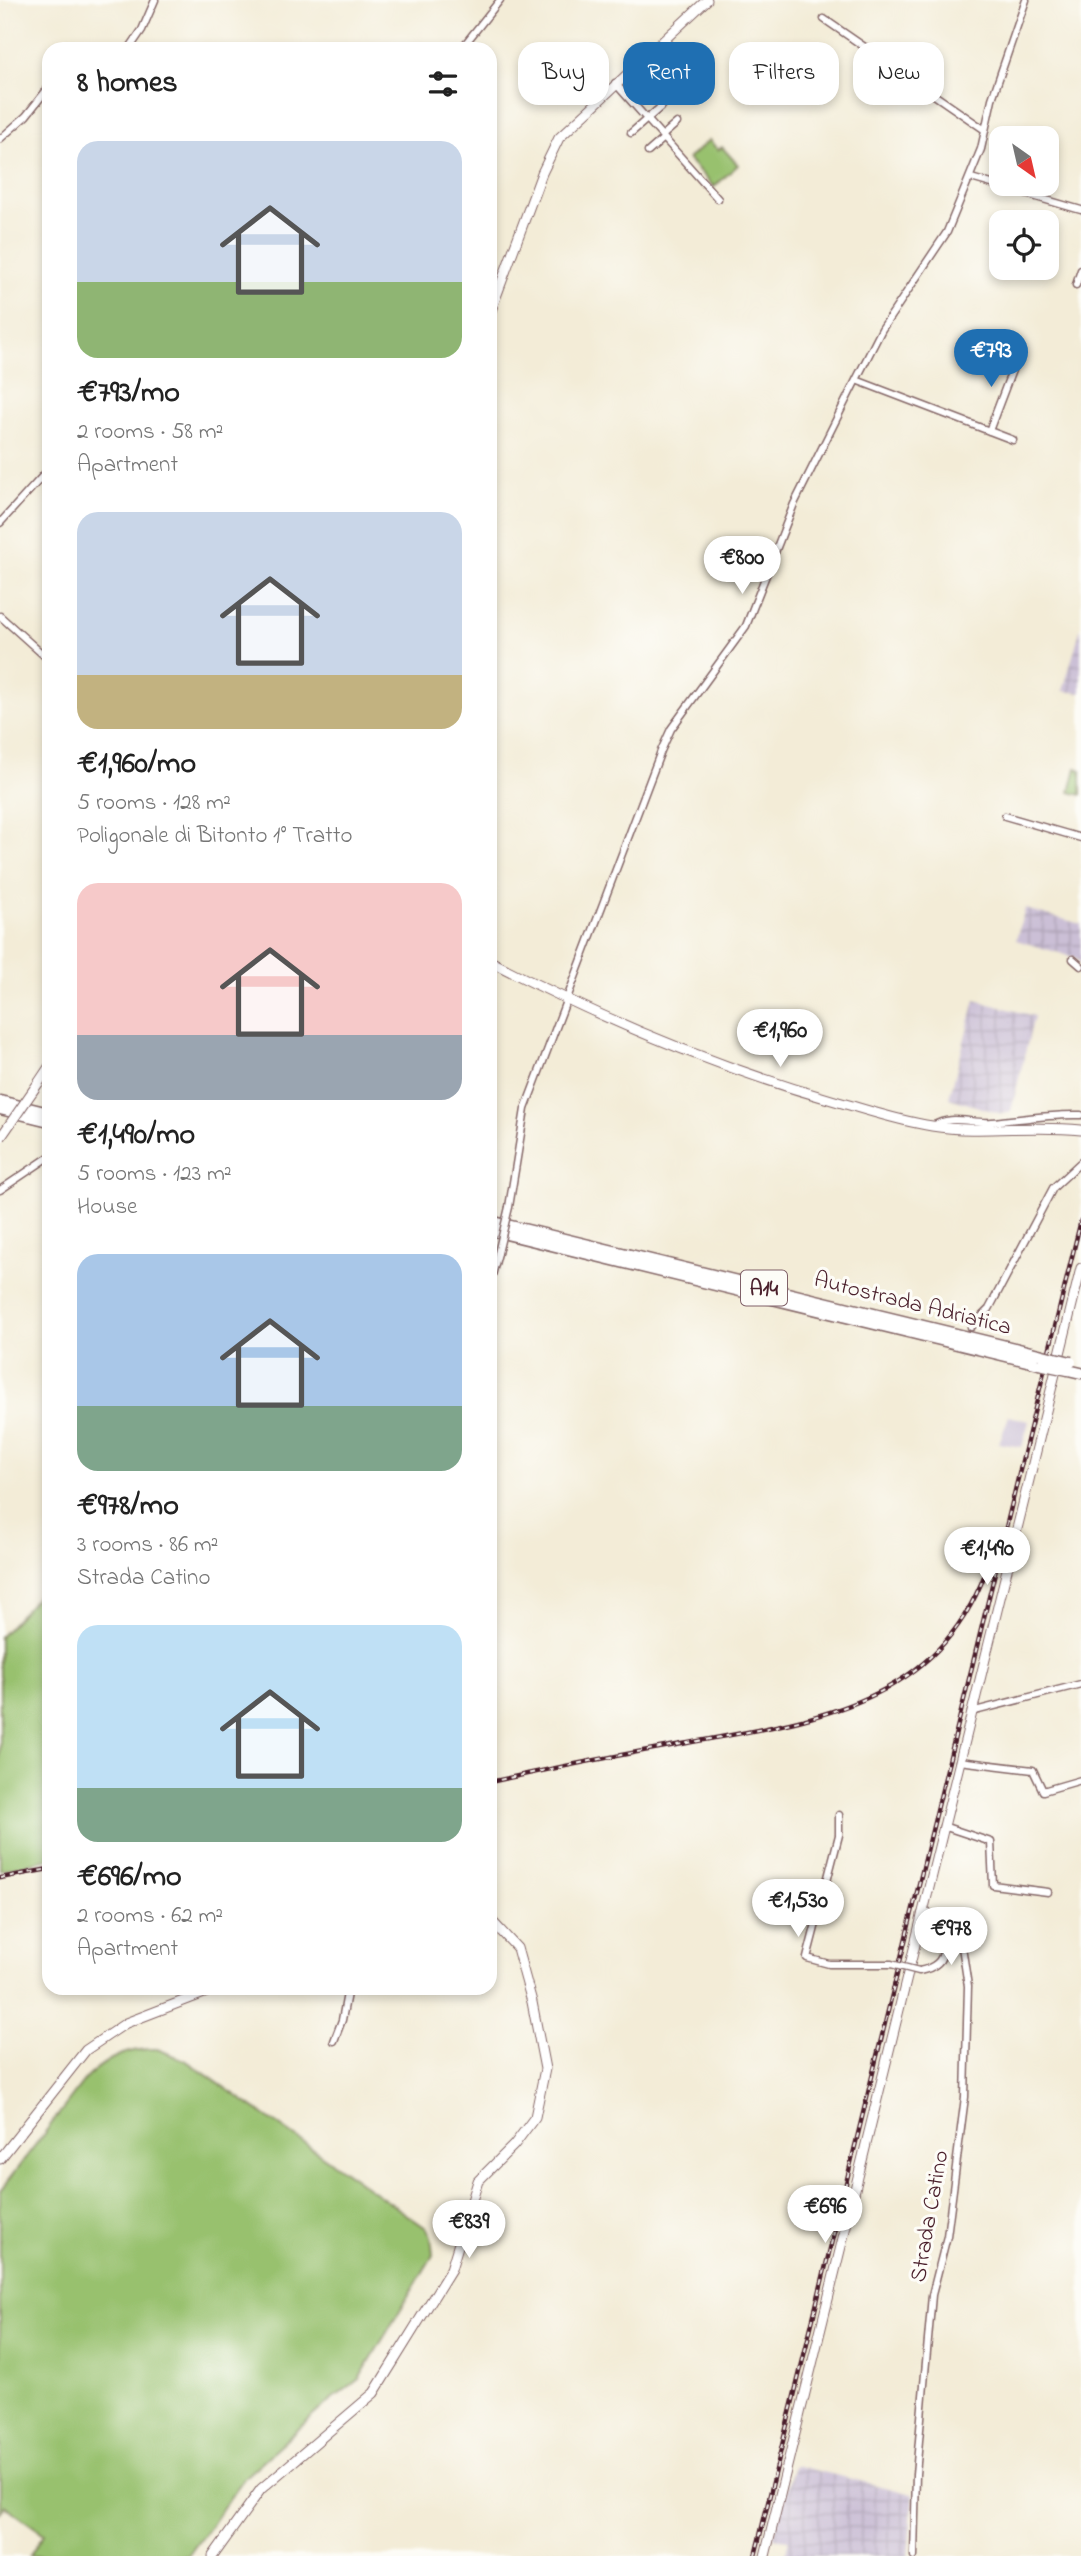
<!DOCTYPE html>
<html lang="en">
<head>
<meta charset="utf-8">
<style>
  body { margin:0; font-family:"Indie Flower",sans-serif; background:#f6f6f6; color:#222; height:100vh; display:flex; flex-direction:column; font-size:26px; white-space:nowrap }
  * { box-sizing:border-box; margin:0 }
  p { font-size:23px; color:#767676 }
  .icon { flex:none; width:38px; height:38px; fill:none; stroke:currentColor; stroke-width:2; stroke-linecap:round; stroke-linejoin:round }
  .map { position:relative; flex:1; overflow:hidden }
  .details { position:absolute; left:42px; top:42px; width:455px; height:1953px; display:flex; flex-direction:column; background:#fff; border-radius:21px; box-shadow:0 4px 10px #0003 }
  .details>* { flex:none }
  .guide { position:absolute; left:518px; top:42px; width:457px; height:63px; display:flex; gap:14px }
  .needle { width:46px; rotate:146deg }
  .tools { position:absolute; left:989px; top:126px; display:grid; gap:14px }
  .tools a { display:grid; place-items:center; width:70px; height:70px; border-radius:14px; background:#fff; box-shadow:0 4px 10px #0003; font-size:35px }
  .price { position:absolute; translate:-50% -60px; padding:0 16px; border-radius:24px; background:#fff; color:#222; font-size:23px; line-height:46px; filter:drop-shadow(0 2px 4px #0008) }
  .price::after { content:''; position:absolute; left:50%; top:42px; width:21px; height:16px; margin-left:-10px; background:inherit; clip-path:polygon(0 0,100% 0,50% 100%) }
  .price.current { background:#1f6fb2; color:#fff }
  ul { padding:0; list-style:none }
  li { display:grid; align-content:center; gap:14px; height:371px; padding:0 35px }
  li span { display:grid; place-items:center; height:217px; border-radius:21px; color:#555 }
  li>.icon { margin-inline-start:auto }
  span .icon { width:126px; height:126px; fill:#fffc; stroke-width:1 }
  li b { font-size:30px }
  h2 { display:flex; justify-content:space-between; align-items:center; height:84px; padding:0 35px; font-size:30px }
  .pill { padding:0 24px; border-radius:21px; background:#fff; box-shadow:0 4px 10px #0003; font-size:24px; line-height:63px }
  .pill.current { background:#1f6fb2; color:#fff }
  .map>svg:first-child { display:block }
  .industrial { fill:url(#industrial-grid) }
  .railway { fill:#cbbfd6 }
  .green { fill:#98c16e; stroke:#71704c; stroke-width:2 }
  .lines { fill:none; stroke-linecap:round; stroke-linejoin:round }
  .street-casing { stroke:#856767; stroke-width:9 }
  .secondary-casing { stroke:#856767; stroke-width:11 }
  .highway-casing { stroke:#856767; stroke-width:13 }
  .street { stroke:#fff; stroke-width:6 }
  .secondary { stroke:#fff; stroke-width:9 }
  .highway { stroke:#fff; stroke-width:10 }
  .rail-casing { stroke:#4a1f2b; stroke-width:4.5 }
  .rail { stroke:#fdfcf7; stroke-width:2; stroke-dasharray:5; stroke-linecap:butt }
  .street-bridge-casing { stroke:#856767; stroke-width:9; stroke-linecap:butt }
  .secondary-bridge-casing { stroke:#856767; stroke-width:11; stroke-linecap:butt }
  .highway-bridge-casing { stroke:#856767; stroke-width:13; stroke-linecap:butt }
  .street-bridge { stroke:#fff; stroke-width:6 }
  .secondary-bridge { stroke:#fff; stroke-width:9 }
  .highway-bridge { stroke:#fff; stroke-width:10 }
  .labels { text-anchor:middle; stroke-width:6; stroke-linejoin:round; paint-order:stroke }
  .shield { fill:#fdfcf7; stroke:#806168; stroke-width:2 }
  .shield-label { font-size:21px; font-weight:bold; fill:#4a1f2b }
  .street-label { font-size:23px; fill:#4a1f2b; stroke:#fdfcf7 }
</style>
</head>
<body>
<div class="map">
<svg width="1081" height="2556" viewBox="0 0 1081 2556">
  <defs>
    <pattern id="industrial-grid" width="8" height="8" patternUnits="userSpaceOnUse" patternTransform="scale(1.75)"><rect width="8" height="8" fill="#cbbfd6"/><path d="M0 4h8M4 0v8" fill="none" stroke="#b0a4b8"/></pattern>
  </defs>
  <rect width="100%" height="100%" fill="#fdfcf7"/>
  <filter id="ink" filterUnits="userSpaceOnUse"><feTurbulence type="fractalNoise" baseFrequency=".0143" numOctaves="2"/><feDisplacementMap in="SourceGraphic" scale="14" xChannelSelector="R" yChannelSelector="G"/><feConvolveMatrix kernelMatrix="1 2 1 2 8 2 1 2 1" color-interpolation-filters="sRGB"/></filter>
  <filter id="wash" filterUnits="userSpaceOnUse"><feTurbulence type="fractalNoise" baseFrequency=".00686" numOctaves="4" result="noise"/><feDisplacementMap in="SourceGraphic" scale="28" xChannelSelector="R" yChannelSelector="G"/><feGaussianBlur stdDeviation="1.57" result="paint"/><feColorMatrix in="noise" values="0 0 0 0 0 0 0 0 0 0 0 0 0 0 0 0 0 1.4 0 .05"/><feComposite in="paint" operator="in"/></filter>
  <g filter="url(#wash)">
    <rect width="100%" height="100%" fill="#f3ecd7"/>
    <path class="industrial" d="M 1081,627 L 1081,693 L 1063,691 Z
      M 1025,909 L 1081,924 L 1081,965 L 1076,958 L 1016,940 Z
      M 975,1000 L 1034,1016 L 1011,1111 L 1002,1114 L 949,1098 Z
      M 794,2465 L 913,2494 L 908,2556 L 785,2556 L 789,2540 L 773,2538 Z"/>
    <path class="railway" d="M 1009,1416 L 1029,1421 L 1022,1447 L 999,1443 Z"/>
    <path class="green" d="M 709,140 L 718,150 L 722,147 L 738,165 L 714,187 L 688,159 Z
      M 1076,768 L 1081,770 L 1081,795 L 1070,792 Z
      M 49,1583 L 49,1859 L 0,1870 L 0,1637 Z
      M 157,2049 L 185,2060 L 426,2228 L 431,2236 L 433,2255 L 359,2379 L 325,2405 L 245,2477 L 188,2556 L 29,2556 L 44,2534 L 5,2506 L 0,2512 L 0,2191 L 88,2076 C 109,2057 129,2048 157,2049 Z"/>
  </g>
  <g filter="url(#ink)">
    <g class="lines">
      <g class="street-casing">
        <path id="street" d="M 824,19 L 985,130
          M 129,49 L 142,30 L 155,0
          M 461,49 L 500,0
          M 615,83 L 718,199
          M 631,133 L 663,105
          M 662,136 L 677,123
          M 0,139 L 26,116 L 49,87
          M 648,152 L 664,138
          M 971,178 L 1081,210
          M 1076,285 L 1081,270
          M 856,380 L 1013,440
          M 989,431 L 1017,357
          M 0,523 L 49,469
          M 0,616 L 49,660
          M 1005,816 L 1081,838
          M 1073,959 L 1081,966
          M 933,1126 C 951,1114 971,1124 992,1122 C 1022,1119 1050,1114 1081,1115
          M 0,1190 L 49,1157
          M 509,1207 L 525,1109 L 661,751 L 671,729 L 746,626 L 794,504 L 856,380 L 882,329 L 947,232 L 981,149 L 992,99 L 1026,0
          M 490,1283 L 498,1253
          M 971,1327 L 989,1309 L 1053,1188 L 1081,1162
          M 971,1712 L 1081,1684
          M 959,1761 L 1033,1770 L 1043,1791 L 1081,1780
          M 839,1815 L 839,1835 L 807,1958 L 829,1964 L 891,1964
          M 943,1826 L 991,1842 L 993,1885 L 1048,1892
          M 922,1915 L 941,1935
          M 916,1941 L 935,1931
          M 919,1971 C 957,1964 942,1935 929,1913
          M 334,2041 L 342,2020 L 348,1988
          M 914,2556 L 916,2474 L 932,2295 L 947,2236 L 965,2097 L 968,1986 L 958,1920 L 952,1916 L 921,1914"/>
      </g>
      <g class="secondary-casing">
        <path id="secondary" d="M 490,313 L 542,173 L 559,138 L 707,0
          M 490,961 C 600,1018 715,1067 835,1101 C 867,1110 899,1121 932,1126 C 982,1134 1031,1124 1081,1130
          M 39,1082 L 49,1067
          M 0,2159 L 86,2050 L 126,2023 L 217,1988
          M 213,2556 L 261,2489 L 374,2393 L 451,2269 L 478,2181 L 514,2145 L 535,2117 L 545,2069 L 532,2002 L 517,1948 L 490,1919
          M 765,2556 L 1081,1268"/>
      </g>
      <g class="highway-casing">
        <path id="highway" d="M 0,1101 L 49,1113
          M 0,1109 L 49,1121
          M 490,1221 L 1039,1354
          M 490,1230 L 1039,1364
          M 1068,1370 L 1081,1373"/>
      </g>
      <use href="#street" class="street"/>
      <use href="#secondary" class="secondary"/>
      <use href="#highway" class="highway"/>
      <g class="rail-casing">
        <path id="rail" d="M 490,1782 C 554,1768 618,1755 682,1744 C 812,1720 942,1707 990,1560
          M 0,1878 L 49,1869
          M 755,2556 L 1081,1220"/>
      </g>
      <use href="#rail" class="rail"/>
      <g class="street-bridge-casing">
        <path id="street-bridge" d="M 498,1253 L 509,1207
          M 891,1964 L 919,1971"/>
      </g>
      <g class="secondary-bridge-casing">
        <path id="secondary-bridge" d="M 1,1137 L 39,1082"/>
      </g>
      <g class="highway-bridge-casing">
        <path id="highway-bridge" d="M 1039,1354 L 1071,1362
          M 1039,1364 L 1068,1370"/>
      </g>
      <use href="#street-bridge" class="street-bridge"/>
      <use href="#secondary-bridge" class="secondary-bridge"/>
      <use href="#highway-bridge" class="highway-bridge"/>
    </g>
  </g>
  <g class="labels">
    <rect class="shield" x="741" y="1270.5" width="46" height="35" rx="5"/>
    <g class="shield-label">
      <text x="764" y="1295">A14</text>
    </g>
    <g class="street-label">
      <text transform="translate(913 1302) rotate(14)" y="8">Autostrada Adriatica</text>
      <text transform="translate(928 2216) rotate(-80)" y="8">Strada Catino</text>
    </g>
  </g>
</svg>
<div class="tools">
<a><svg class="needle" viewBox="-14 -14 28 28"><path d="M0-13l5 13h-10z" fill="#e53935"/><path d="M0 13l5-13h-10z" fill="#767676"/></svg></a>
<a><svg class="icon" aria-label="locate" viewBox="0 0 24 24"><circle cx="12" cy="12" r="6"/><path d="M12 2v4M12 18v4M2 12h4M18 12h4"/></svg></a>
</div>
<b class="price current" style="left:991px;top:389px">€793</b>
<b class="price" style="left:742px;top:596px">€800</b>
<b class="price" style="left:780px;top:1069px">€1,960</b>
<b class="price" style="left:987px;top:1587px">€1,490</b>
<b class="price" style="left:798px;top:1939px">€1,530</b>
<b class="price" style="left:951px;top:1967px">€978</b>
<b class="price" style="left:825px;top:2245px">€696</b>
<b class="price" style="left:469px;top:2260px">€839</b>
<div class="guide">
<a class="pill">Buy</a>
<a class="pill current">Rent</a>
<a class="pill">Filters</a>
<a class="pill">New</a>
</div>
<section class="details">
<h2>8 homes<svg class="icon" aria-label="filters" viewBox="0 0 24 24"><path d="M4 7h16M4 17h16"/><circle cx="9" cy="7" r="2"/><circle cx="15" cy="17" r="2"/></svg></h2>
<ul>
<li><span style="background:linear-gradient(#c9d6e8 65%,#8fb573 0)"><svg class="icon" aria-label="home" viewBox="0 0 24 24"><path d="M3 11l9-7 9 7M6 9v11h12V9"/></svg></span><div><b>€793/mo</b><p>2 rooms · 58 m²</p><p>Apartment</p></div></li>
<li><span style="background:linear-gradient(#c9d6e8 75%,#c2b280 0)"><svg class="icon" aria-label="home" viewBox="0 0 24 24"><path d="M3 11l9-7 9 7M6 9v11h12V9"/></svg></span><div><b>€1,960/mo</b><p>5 rooms · 128 m²</p><p>Poligonale di Bitonto 1° Tratto</p></div></li>
<li><span style="background:linear-gradient(#f6c9c9 70%,#9aa5b1 0)"><svg class="icon" aria-label="home" viewBox="0 0 24 24"><path d="M3 11l9-7 9 7M6 9v11h12V9"/></svg></span><div><b>€1,490/mo</b><p>5 rooms · 123 m²</p><p>House</p></div></li>
<li><span style="background:linear-gradient(#a9c7e8 70%,#7fa58c 0)"><svg class="icon" aria-label="home" viewBox="0 0 24 24"><path d="M3 11l9-7 9 7M6 9v11h12V9"/></svg></span><div><b>€978/mo</b><p>3 rooms · 86 m²</p><p>Strada Catino</p></div></li>
<li><span style="background:linear-gradient(#bfe0f5 75%,#7fa58c 0)"><svg class="icon" aria-label="home" viewBox="0 0 24 24"><path d="M3 11l9-7 9 7M6 9v11h12V9"/></svg></span><div><b>€696/mo</b><p>2 rooms · 62 m²</p><p>Apartment</p></div></li>
</ul>
</section>
</div>
</body>
</html>
